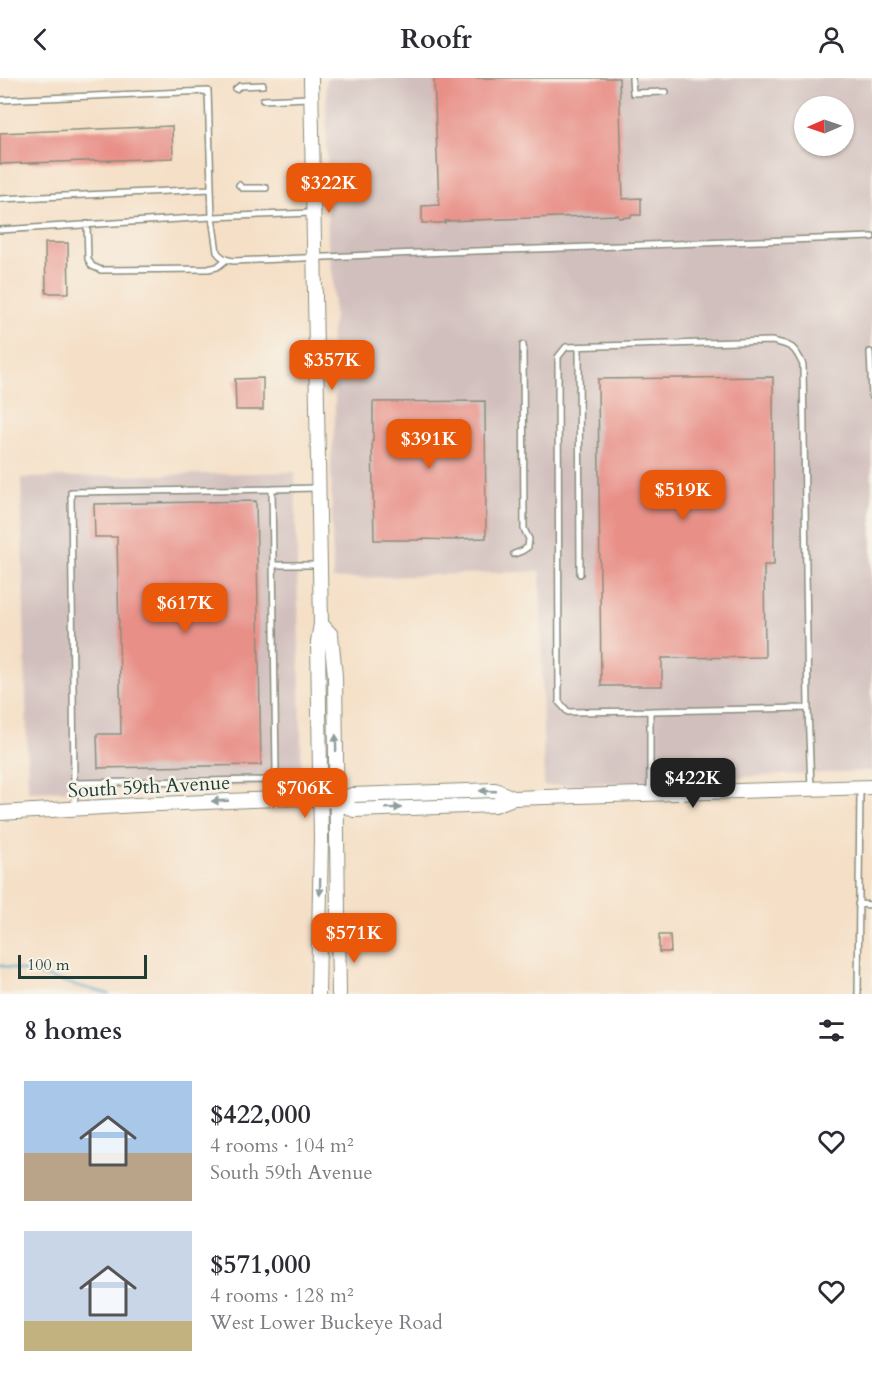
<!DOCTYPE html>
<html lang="en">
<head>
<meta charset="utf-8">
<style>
  body { margin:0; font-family:Cardo,serif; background:#f2f2f3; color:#2b2b33; height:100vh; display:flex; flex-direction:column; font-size:22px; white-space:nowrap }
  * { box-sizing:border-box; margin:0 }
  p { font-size:20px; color:#7c7c81 }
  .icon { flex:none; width:33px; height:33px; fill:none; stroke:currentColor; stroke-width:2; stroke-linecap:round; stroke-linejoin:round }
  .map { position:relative; height:916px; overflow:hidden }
  .sheet { display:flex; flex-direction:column; background:#fff; flex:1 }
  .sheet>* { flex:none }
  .needle { width:39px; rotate:268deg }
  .controls { position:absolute; left:794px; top:18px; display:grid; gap:12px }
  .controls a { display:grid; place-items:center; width:60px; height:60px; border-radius:50%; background:#fff; box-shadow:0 2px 4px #0004; font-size:30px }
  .scale { position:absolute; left:18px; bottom:15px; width:129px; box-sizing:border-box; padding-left:6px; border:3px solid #1f3d34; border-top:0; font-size:16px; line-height:21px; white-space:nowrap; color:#1f3d34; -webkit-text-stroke:4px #f7f3e8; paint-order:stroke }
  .price { position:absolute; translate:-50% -51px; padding:0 14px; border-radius:12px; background:#ea580c; color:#fff; font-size:20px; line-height:39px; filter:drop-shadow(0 2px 3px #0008) }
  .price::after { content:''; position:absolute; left:50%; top:36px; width:18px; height:14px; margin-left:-9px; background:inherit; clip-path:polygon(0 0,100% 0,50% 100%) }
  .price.current { background:#222; color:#fff }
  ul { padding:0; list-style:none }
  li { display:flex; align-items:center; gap:18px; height:150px; padding:0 24px }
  li span { display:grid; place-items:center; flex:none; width:168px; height:120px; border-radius:0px; color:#555 }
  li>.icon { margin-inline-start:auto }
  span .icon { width:72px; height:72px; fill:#fffc; stroke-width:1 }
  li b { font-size:26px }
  h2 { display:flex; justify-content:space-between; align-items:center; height:72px; padding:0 24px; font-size:26px }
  header { display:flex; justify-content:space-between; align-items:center; height:78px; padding:0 24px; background:#fff; font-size:27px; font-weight:800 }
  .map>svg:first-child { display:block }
  .industrial { fill:#d1bfbd; fill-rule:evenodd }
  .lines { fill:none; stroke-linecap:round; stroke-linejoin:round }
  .stream { stroke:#4ea5ca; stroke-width:2 }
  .building { fill:#e89088 }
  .lane-casing { stroke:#8a8e7d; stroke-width:8 }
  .secondary-casing { stroke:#8a8e7d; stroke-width:16 }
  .lane { stroke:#fff; stroke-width:5 }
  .secondary { stroke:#fff; stroke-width:14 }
  .oneway { fill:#8f9e9a }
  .labels { text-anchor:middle; stroke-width:5; stroke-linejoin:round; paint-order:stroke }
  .street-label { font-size:20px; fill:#1f3d34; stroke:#f7f3e8 }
</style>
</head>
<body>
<header><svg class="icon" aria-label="back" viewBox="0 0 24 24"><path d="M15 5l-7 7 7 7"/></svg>Roofr<svg class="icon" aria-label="person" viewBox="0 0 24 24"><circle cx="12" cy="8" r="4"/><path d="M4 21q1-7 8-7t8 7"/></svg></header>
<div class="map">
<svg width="872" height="916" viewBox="0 0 872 916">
  <rect width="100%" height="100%" fill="#f7f3e8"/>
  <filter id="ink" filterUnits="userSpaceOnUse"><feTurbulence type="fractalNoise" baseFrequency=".0167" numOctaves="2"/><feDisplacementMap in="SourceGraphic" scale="12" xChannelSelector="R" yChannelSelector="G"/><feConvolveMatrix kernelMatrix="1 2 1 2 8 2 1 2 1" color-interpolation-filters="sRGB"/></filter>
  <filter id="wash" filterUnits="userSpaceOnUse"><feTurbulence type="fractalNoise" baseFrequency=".008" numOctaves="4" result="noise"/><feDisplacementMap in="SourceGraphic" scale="24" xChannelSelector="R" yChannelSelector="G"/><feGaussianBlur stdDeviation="1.35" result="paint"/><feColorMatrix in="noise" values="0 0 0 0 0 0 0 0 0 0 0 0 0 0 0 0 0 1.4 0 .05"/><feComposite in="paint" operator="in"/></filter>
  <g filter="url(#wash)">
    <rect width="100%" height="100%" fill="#f5dfc6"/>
    <path class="industrial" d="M 326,0 L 872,0 L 872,693 L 544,708 L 540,493 L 333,501 L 331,385 L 335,343 L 335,301 L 330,271 L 334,237 L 333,199 L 328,166 ZM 804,28 L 843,28 L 843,68 L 804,68 Z
      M 295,394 L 302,707 L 28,713 L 21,400 Z"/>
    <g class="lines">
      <path class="stream" d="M 0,887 L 109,916"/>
    </g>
    <g id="blocks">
      <path class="building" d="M 434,0 L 619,0 L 623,121 L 641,120 L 641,137 L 631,137 L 631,139 L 619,140 L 618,137 L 445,143 L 445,145 L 422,145 L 422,128 L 439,127 Z
        M 172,48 L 173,80 L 0,86 L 0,55 Z
        M 45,165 L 68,165 L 69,215 L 46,215 Z
        M 773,299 L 774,487 L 764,487 L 765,579 L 662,580 L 662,608 L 601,608 L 598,301 Z
        M 263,300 L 263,332 L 236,332 L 235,301 Z
        M 485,323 L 486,460 L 456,461 L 457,462 L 419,461 L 419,462 L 374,462 L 372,363 L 373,363 L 373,324 Z
        M 256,423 L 261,687 L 98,690 L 97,656 L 121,656 L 117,459 L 95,459 L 94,426 Z
        M 659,857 L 670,857 L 671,874 L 659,874 Z"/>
    </g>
  </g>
  <g filter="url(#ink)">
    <use href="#blocks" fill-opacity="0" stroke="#8a8e7d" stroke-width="1.5"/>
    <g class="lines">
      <g class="lane-casing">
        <path id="lane" d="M 632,0 L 633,15 L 666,14
          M 236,11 L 240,8 L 263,7
          M 0,22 L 208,13 L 212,139 L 217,174 C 221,180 226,182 233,183 L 393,176 L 872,159
          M 263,22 L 309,20
          M 239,107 L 242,110 L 266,110
          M 0,121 L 211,111
          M 87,146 L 88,181 L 92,188 L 101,192 L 208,191 L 217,189 L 226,182
          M 0,152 L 212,139 L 311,135
          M 579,269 L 580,496
          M 870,274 L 872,318
          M 514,476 L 522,473 L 528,469 L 529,461 L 524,451 L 523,267
          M 273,487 L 319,487
          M 650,633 L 568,634 L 559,624 L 558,279 L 566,269 L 772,263 C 792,267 795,269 803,287 L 808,630
          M 74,705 L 71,414 L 272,411
          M 650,715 L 650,633 L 808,630 L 811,710
          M 75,730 L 74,705 L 269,702 L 276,692 L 272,411 L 318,410
          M 858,826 L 872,827
          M 858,916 L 860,711"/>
      </g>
      <g class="secondary-casing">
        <path id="secondary" d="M 311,0 L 321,546 L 318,564 L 321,760 L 318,916
          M 321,546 L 331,557 L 335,598 L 339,916
          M 337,723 L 354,732 L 495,727 L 513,720 L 872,709
          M 0,735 L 137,727 L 300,720 L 337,723 L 352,717 L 495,712 L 513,720"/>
      </g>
      <use href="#lane" class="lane"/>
      <use href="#secondary" class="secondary"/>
    </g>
    <defs><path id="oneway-solid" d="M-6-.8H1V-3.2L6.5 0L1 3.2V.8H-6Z" transform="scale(1.5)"/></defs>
    <g class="oneway">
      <use href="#oneway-solid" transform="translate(336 665) rotate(-91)"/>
      <use href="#oneway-solid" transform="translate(488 713) rotate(-178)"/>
      <use href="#oneway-solid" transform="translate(220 723) rotate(178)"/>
      <use href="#oneway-solid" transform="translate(393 730) rotate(-2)"/>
      <use href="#oneway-solid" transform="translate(320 809) rotate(91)"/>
    </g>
  </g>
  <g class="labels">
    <g class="street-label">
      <text transform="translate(149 708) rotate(-3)" y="7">South 59th Avenue</text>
    </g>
  </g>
</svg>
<div class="controls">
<a><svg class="needle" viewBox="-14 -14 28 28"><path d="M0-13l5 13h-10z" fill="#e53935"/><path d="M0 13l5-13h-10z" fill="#7c7c81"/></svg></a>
</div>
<div class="scale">100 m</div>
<b class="price" style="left:329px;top:136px">$322K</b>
<b class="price" style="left:332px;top:313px">$357K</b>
<b class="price" style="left:429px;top:392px">$391K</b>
<b class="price" style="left:683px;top:443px">$519K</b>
<b class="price" style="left:185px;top:556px">$617K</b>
<b class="price current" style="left:693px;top:731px">$422K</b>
<b class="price" style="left:305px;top:741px">$706K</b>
<b class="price" style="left:354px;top:886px">$571K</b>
</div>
<section class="sheet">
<h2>8 homes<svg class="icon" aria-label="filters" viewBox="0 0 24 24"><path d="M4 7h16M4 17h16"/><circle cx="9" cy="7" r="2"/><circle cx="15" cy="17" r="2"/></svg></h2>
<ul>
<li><span style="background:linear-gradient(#a9c7e8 60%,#b9a48a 0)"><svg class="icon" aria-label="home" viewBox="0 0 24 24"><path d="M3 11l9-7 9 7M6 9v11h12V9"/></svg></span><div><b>$422,000</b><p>4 rooms · 104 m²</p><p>South 59th Avenue</p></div><svg class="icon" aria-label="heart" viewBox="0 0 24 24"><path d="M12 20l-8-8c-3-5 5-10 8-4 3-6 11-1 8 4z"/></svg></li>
<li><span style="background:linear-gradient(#c9d6e8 75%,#c2b280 0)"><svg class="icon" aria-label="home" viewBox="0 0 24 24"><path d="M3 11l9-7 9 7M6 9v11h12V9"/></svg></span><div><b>$571,000</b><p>4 rooms · 128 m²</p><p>West Lower Buckeye Road</p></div><svg class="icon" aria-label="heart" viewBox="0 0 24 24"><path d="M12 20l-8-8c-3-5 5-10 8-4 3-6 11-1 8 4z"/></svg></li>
</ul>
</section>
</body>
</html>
